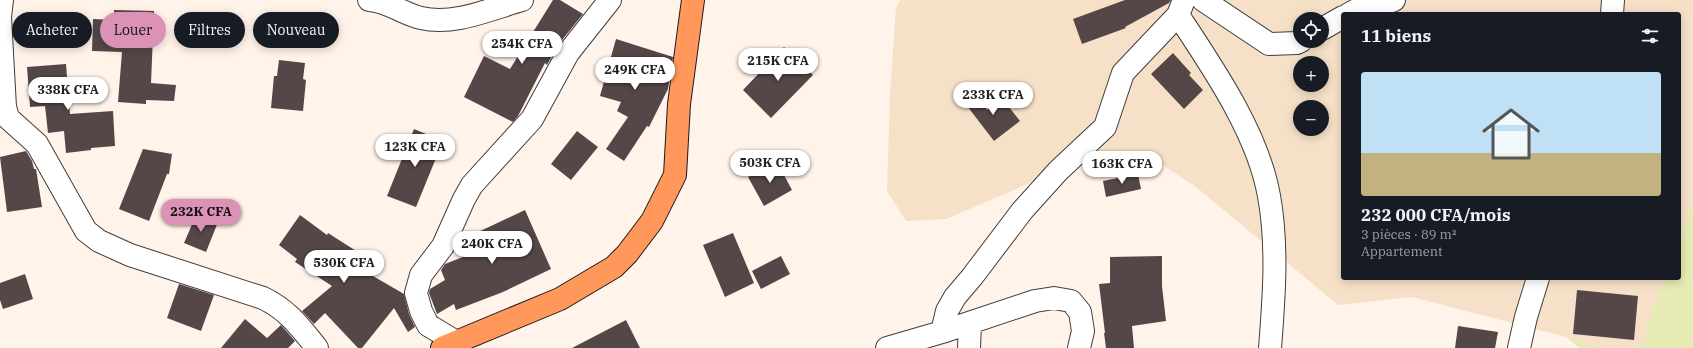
<!DOCTYPE html>
<html lang="fr">
<head>
<meta charset="utf-8">
<style>
  body { margin:0; font-family:"IBM Plex Serif",serif; background:#20242c; color:#f1f3f6; height:100vh; display:flex; flex-direction:column; font-size:15px; white-space:nowrap }
  * { box-sizing:border-box; margin:0 }
  p { font-size:13px; color:#9ea1a6 }
  .icon { flex:none; width:22px; height:22px; fill:none; stroke:currentColor; stroke-width:2; stroke-linecap:round; stroke-linejoin:round }
  .map { position:relative; flex:1; overflow:hidden }
  .sheet { position:absolute; left:1341px; top:12px; width:340px; height:268px; display:flex; flex-direction:column; background:#171b24; border-radius:4px; box-shadow:0 2px 10px #0003 }
  .sheet>* { flex:none }
  .top-card { position:absolute; left:12px; top:12px; width:380px; height:36px; display:flex; gap:8px }
  .buttons { position:absolute; left:1293px; top:12px; display:grid; gap:8px }
  .buttons a { display:grid; place-items:center; width:36px; height:36px; border-radius:50%; background:#171b24; box-shadow:0 2px 10px #0003; font-size:20px }
  .price { position:absolute; translate:-50% -34px; padding:0 9px; border-radius:14px; background:#fff; color:#222; font-size:13px; line-height:26px; filter:drop-shadow(0 1px 2px #0008) }
  .price::after { content:''; position:absolute; left:50%; top:24px; width:12px; height:9px; margin-left:-6px; background:inherit; clip-path:polygon(0 0,100% 0,50% 100%) }
  .price.on { background:#dc92b4; color:#111 }
  ul { padding:0; list-style:none }
  li { display:grid; align-content:center; gap:8px; height:212px; padding:0 20px }
  li+li { border-top:1px solid #363941 }
  li span { display:grid; place-items:center; height:124px; border-radius:4px; color:#555 }
  li>.icon { margin-inline-start:auto }
  span .icon { width:72px; height:72px; fill:#fffc; stroke-width:1 }
  li b { font-size:17px }
  h2 { display:flex; justify-content:space-between; align-items:center; height:48px; padding:0 20px; font-size:17px }
  .tag { padding:0 14px; border-radius:18px; background:#171b24; box-shadow:0 2px 10px #0003; font-size:14px; line-height:36px }
  .tag.on { background:#dc92b4; color:#111 }
  .map>svg:first-child { display:block }
  .farmland { fill:#f6e1c8; fill-rule:evenodd }
  .green { fill:#e5ebb2 }
  .building { fill:#554747 }
  .lines { fill:none; stroke-linecap:round; stroke-linejoin:round }
  .minor-casing { stroke:#3e3e3e; stroke-width:24 }
  .major-casing { stroke:#1c1c1c; stroke-width:24 }
  .minor { stroke:#fff; stroke-width:22 }
  .major { stroke:#ff985a; stroke-width:22 }
</style>
</head>
<body>
<div class="map">
<svg width="1693" height="348" viewBox="0 0 1693 348">
  <rect width="100%" height="100%" fill="#fff3ea"/>
  <path class="farmland" d="M 900,0 L 1693,0 L 1693,203 L 1679,240 L 1679,14 L 1343,14 L 1343,278 L 1665,278 L 1652,312 L 1643,345 L 1634,348 L 1601,348 L 1566,337 L 1412,297 L 1338,305 L 1196,187 L 1161,164 L 1124,154 L 1087,153 L 1058,171 L 946,219 L 906,221 L 887,191 L 890,94 L 896,8 ZM 1300,19 L 1322,19 L 1322,41 L 1300,41 ZM 1300,63 L 1322,63 L 1322,85 L 1300,85 ZM 1300,107 L 1322,107 L 1322,129 L 1300,129 Z"/>
  <path class="green" d="M 1693,203 L 1693,348 L 1634,348 L 1643,345 L 1652,312 L 1665,278 L 1679,278 L 1679,240 Z
    M 1566,337 L 1601,348 L 1579,348 Z"/>
  <path class="building" d="M 553,0 L 560,0 L 583,14 L 558,45 L 547,65 L 545,63 L 518,116 L 513,122 L 464,97 L 484,56 L 510,69 Z
    M 1125,0 L 1171,0 L 1169,3 L 1125,27 L 1126,28 L 1082,44 L 1073,19 Z
    M 114,10 L 154,11 L 151,83 L 176,85 L 174,101 L 146,100 L 146,104 L 118,102 L 122,52 L 92,51 L 93,19 L 114,20 Z
    M 616,39 L 673,57 L 668,89 L 649,127 L 647,126 L 624,161 L 606,149 L 628,117 L 617,111 L 621,102 L 600,96 Z
    M 784,47 L 813,75 L 771,118 L 743,90 Z
    M 1173,53 L 1191,73 L 1189,75 L 1203,90 L 1184,109 L 1151,74 Z
    M 279,60 L 305,63 L 303,79 L 306,80 L 303,111 L 271,108 L 274,76 L 277,76 Z
    M 66,64 L 70,114 L 113,111 L 115,146 L 91,148 L 91,150 L 66,153 L 64,131 L 48,133 L 45,106 L 30,107 L 27,67 Z
    M 979,94 L 987,110 L 1002,98 L 1020,121 L 994,141 L 964,102 Z
    M 414,129 L 443,141 L 416,207 L 387,196 Z
    M 577,131 L 598,147 L 571,180 L 551,164 Z
    M 143,149 L 172,154 L 169,174 L 167,174 L 149,221 L 119,209 Z
    M 26,151 L 32,161 L 34,169 L 36,169 L 42,207 L 7,212 L 0,157 Z
    M 777,162 L 792,190 L 764,206 L 748,177 Z
    M 1138,174 L 1141,189 L 1106,197 L 1103,181 Z
    M 525,210 L 551,269 L 503,292 L 456,310 L 454,304 L 437,314 L 429,293 L 430,289 L 445,280 L 441,270 L 445,264 L 483,249 L 476,233 Z
    M 197,213 L 218,222 L 206,252 L 184,243 Z
    M 300,215 L 327,235 L 328,233 L 364,256 L 354,265 L 404,294 L 409,314 L 415,327 L 408,332 L 394,308 L 362,348 L 358,348 L 325,313 L 314,324 L 302,311 L 332,286 L 295,262 L 297,259 L 279,245 Z
    M 733,233 L 754,283 L 725,297 L 703,245 Z
    M 781,256 L 790,274 L 761,289 L 752,271 Z
    M 1162,256 L 1162,286 L 1166,321 L 1132,326 L 1134,348 L 1106,348 L 1104,333 L 1105,333 L 1099,284 L 1110,283 L 1110,257 Z
    M 25,274 L 33,299 L 3,309 L 0,300 L 0,283 Z
    M 179,284 L 214,295 L 201,331 L 167,318 Z
    M 1577,290 L 1638,296 L 1634,340 L 1573,334 Z
    M 245,319 L 267,338 L 281,325 L 295,341 L 288,348 L 221,348 Z
    M 626,320 L 640,348 L 572,348 Z
    M 1458,326 L 1498,332 L 1495,348 L 1455,348 Z"/>
  <g class="lines">
    <g class="minor-casing">
      <path id="minor" d="M 2,0 L 0,17 L 5,107 L 8,118 L 37,144 L 86,231 L 99,241 L 130,255 L 263,298 C 288,310 300,327 317,348
        M 369,0 C 388,1 403,14 421,18 C 454,26 490,9 522,0
        M 1203,0 L 1269,44 L 1297,43 L 1301,41
        M 1349,14 L 1360,8 L 1389,2 L 1394,0
        M 1612,14 L 1613,0
        M 1178,15 C 1213,68 1258,133 1269,196 C 1278,245 1274,298 1270,348
        M 1322,29 L 1343,17
        M 942,332 L 947,311 L 955,297 L 972,277 L 1022,211 L 1058,171 L 1105,127 L 1123,73 L 1178,15 L 1184,0
        M 456,342 L 428,325 L 421,311 L 416,293 L 421,275 L 443,246 L 464,199 L 472,185 L 532,119 L 568,53 L 610,0
        M 887,348 L 942,332 L 1035,301 L 1054,298 L 1071,301 L 1080,312 L 1083,331 L 1079,348
        M 969,348 L 970,323
        M 1519,348 L 1526,317 L 1538,278"/>
    </g>
    <g class="major-casing">
      <path id="major" d="M 442,348 L 560,299 L 614,267 L 627,254 L 652,221 L 675,175 L 679,104 L 693,0"/>
    </g>
    <use href="#minor" class="minor"/>
    <use href="#major" class="major"/>
  </g>
</svg>
<div class="buttons">
<a><svg class="icon" aria-label="locate" viewBox="0 0 24 24"><circle cx="12" cy="12" r="6"/><path d="M12 2v4M12 18v4M2 12h4M18 12h4"/></svg></a>
<a>+</a>
<a>−</a>
</div>
<b class="price" style="left:522px;top:65px">254K CFA</b>
<b class="price" style="left:778px;top:82px">215K CFA</b>
<b class="price" style="left:635px;top:91px">249K CFA</b>
<b class="price" style="left:68px;top:111px">338K CFA</b>
<b class="price" style="left:993px;top:116px">233K CFA</b>
<b class="price" style="left:415px;top:168px">123K CFA</b>
<b class="price" style="left:770px;top:184px">503K CFA</b>
<b class="price" style="left:1122px;top:185px">163K CFA</b>
<b class="price on" style="left:201px;top:233px">232K CFA</b>
<b class="price" style="left:492px;top:265px">240K CFA</b>
<b class="price" style="left:344px;top:284px">530K CFA</b>
<div class="top-card">
<a class="tag">Acheter</a>
<a class="tag on">Louer</a>
<a class="tag">Filtres</a>
<a class="tag">Nouveau</a>
</div>
<section class="sheet">
<h2>11 biens<svg class="icon" aria-label="filters" viewBox="0 0 24 24"><path d="M4 7h16M4 17h16"/><circle cx="9" cy="7" r="2"/><circle cx="15" cy="17" r="2"/></svg></h2>
<ul>
<li><span style="background:linear-gradient(#bfe0f5 65%,#c2b280 0)"><svg class="icon" aria-label="home" viewBox="0 0 24 24"><path d="M3 11l9-7 9 7M6 9v11h12V9"/></svg></span><div><b>232 000 CFA/mois</b><p>3 pièces · 89 m²</p><p>Appartement</p></div></li>
</ul>
</section>
</div>
</body>
</html>
